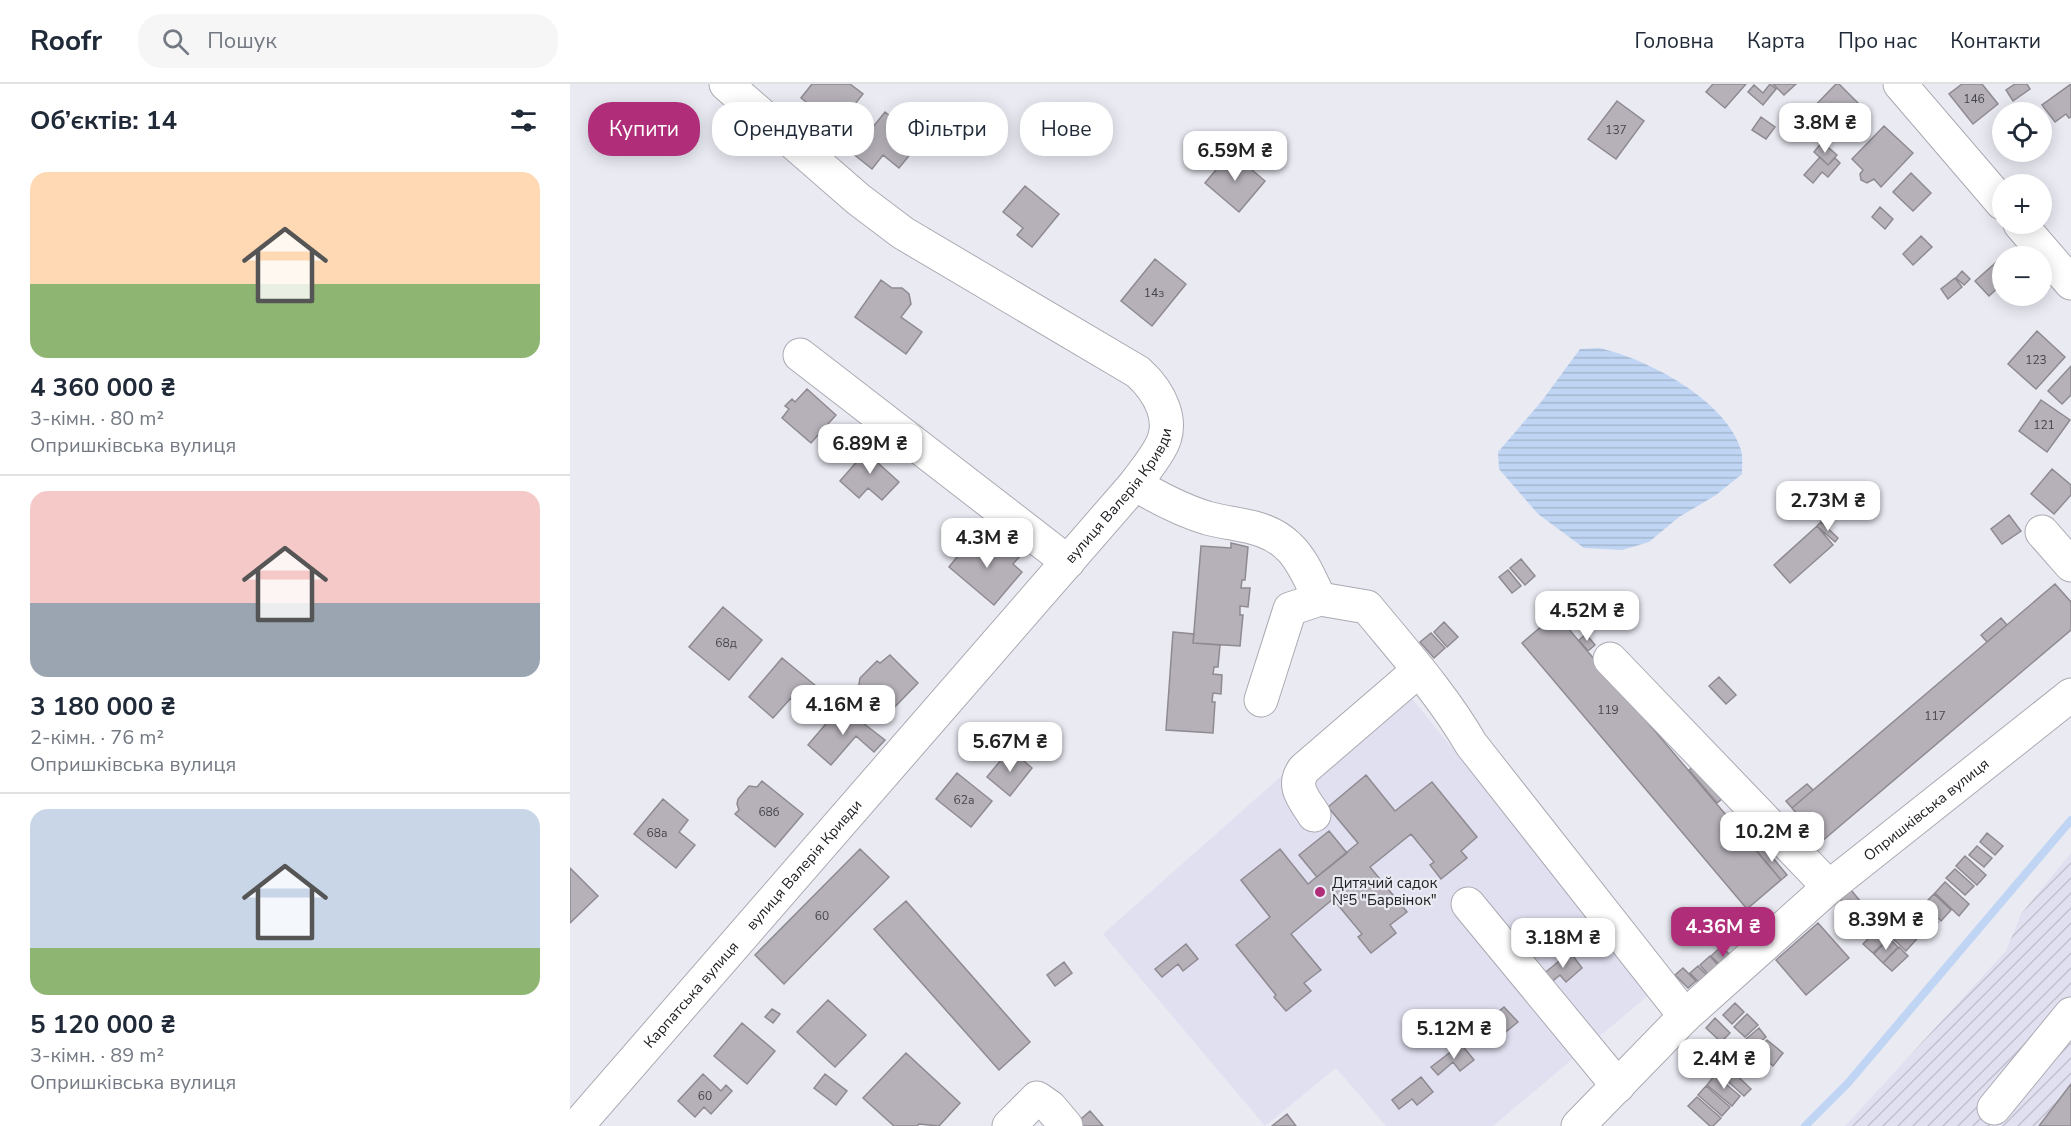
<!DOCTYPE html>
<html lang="uk">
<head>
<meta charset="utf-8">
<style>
  body { margin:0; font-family:"Nunito Sans",sans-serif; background:#f6f6f7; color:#1f2937; height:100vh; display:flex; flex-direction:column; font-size:22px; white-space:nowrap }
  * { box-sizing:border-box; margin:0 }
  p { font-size:20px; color:#747a83 }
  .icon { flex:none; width:33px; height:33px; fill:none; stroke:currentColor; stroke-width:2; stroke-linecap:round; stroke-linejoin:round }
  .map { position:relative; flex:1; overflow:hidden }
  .details { display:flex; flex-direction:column; background:#fff; width:570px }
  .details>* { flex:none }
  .top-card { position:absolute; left:18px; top:18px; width:570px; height:54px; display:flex; gap:12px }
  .tools { position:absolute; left:1422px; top:18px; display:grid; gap:12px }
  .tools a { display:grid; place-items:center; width:60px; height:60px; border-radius:50%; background:#fff; box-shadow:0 3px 15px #0003; font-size:30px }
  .price { position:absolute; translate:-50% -51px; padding:0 14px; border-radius:12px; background:#fff; color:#222; font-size:20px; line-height:39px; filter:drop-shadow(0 2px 3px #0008) }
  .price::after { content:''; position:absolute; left:50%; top:36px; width:18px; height:14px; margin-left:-9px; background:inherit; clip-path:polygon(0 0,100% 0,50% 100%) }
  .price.current { background:#b02e79; color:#fff }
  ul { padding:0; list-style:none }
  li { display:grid; align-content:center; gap:12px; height:318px; padding:0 30px }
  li+li { border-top:2px solid #e0e1e3 }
  li span { display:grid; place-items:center; height:186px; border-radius:18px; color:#555 }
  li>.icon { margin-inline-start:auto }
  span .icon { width:108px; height:108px; fill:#fffc; stroke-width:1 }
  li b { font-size:26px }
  h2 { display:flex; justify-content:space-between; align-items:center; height:72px; padding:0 30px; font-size:26px }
  .tag { padding:0 21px; border-radius:24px; background:#fff; box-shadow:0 3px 15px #0003; font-size:21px; line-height:54px }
  .tag.current { background:#b02e79; color:#fff }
  header { display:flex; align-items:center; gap:36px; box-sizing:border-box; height:84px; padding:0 30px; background:#fff; border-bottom:2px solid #e0e1e3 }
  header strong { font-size:28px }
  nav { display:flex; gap:33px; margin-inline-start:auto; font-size:21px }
  .search { width:420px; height:54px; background:#f6f6f7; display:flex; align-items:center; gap:15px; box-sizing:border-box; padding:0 21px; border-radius:24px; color:#747a83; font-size:22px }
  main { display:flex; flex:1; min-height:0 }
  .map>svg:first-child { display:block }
  .built { fill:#e1e0f1 }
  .industrial { fill:url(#industrial-furrows) }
  .water { fill:url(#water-rules) }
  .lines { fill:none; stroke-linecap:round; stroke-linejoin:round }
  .stream { stroke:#bfd5f3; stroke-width:8 }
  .building { fill:#b6b1b9; stroke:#8f8a91; stroke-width:1.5 }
  .minor-casing { stroke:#abaab3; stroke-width:35 }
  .minor { stroke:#fff; stroke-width:33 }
  .poi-dot { fill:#b02e79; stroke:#eaeaf3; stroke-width:2 }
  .labels { text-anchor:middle; stroke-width:4.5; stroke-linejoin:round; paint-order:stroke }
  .number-label { font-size:12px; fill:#46454a }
  .street-label { font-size:15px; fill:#212125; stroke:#eaeaf3 }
  .poi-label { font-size:15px; fill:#212125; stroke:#eaeaf3; text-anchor:start }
</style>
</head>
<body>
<header>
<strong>Roofr</strong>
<div class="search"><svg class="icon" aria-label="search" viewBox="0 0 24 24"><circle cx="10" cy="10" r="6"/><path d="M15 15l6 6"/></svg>Пошук</div>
<nav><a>Головна</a><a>Карта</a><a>Про нас</a><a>Контакти</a></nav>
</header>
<main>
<section class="details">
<h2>Об’єктів: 14<svg class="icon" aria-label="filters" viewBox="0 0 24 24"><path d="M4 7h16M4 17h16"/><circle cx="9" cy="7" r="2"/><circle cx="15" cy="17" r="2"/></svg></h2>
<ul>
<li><span style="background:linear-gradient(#ffd9b3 60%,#8fb573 0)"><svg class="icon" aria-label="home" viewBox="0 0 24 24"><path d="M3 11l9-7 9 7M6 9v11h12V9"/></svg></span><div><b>4 360 000 ₴</b><p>3-кімн. · 80 m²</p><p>Опришківська вулиця</p></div></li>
<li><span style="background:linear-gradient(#f6c9c9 60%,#9aa5b1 0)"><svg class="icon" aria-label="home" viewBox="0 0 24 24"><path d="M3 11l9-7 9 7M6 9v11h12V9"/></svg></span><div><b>3 180 000 ₴</b><p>2-кімн. · 76 m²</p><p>Опришківська вулиця</p></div></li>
<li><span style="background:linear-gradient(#c9d6e8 75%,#8fb573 0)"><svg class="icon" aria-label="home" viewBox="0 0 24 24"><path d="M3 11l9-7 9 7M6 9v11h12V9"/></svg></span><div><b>5 120 000 ₴</b><p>3-кімн. · 89 m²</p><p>Опришківська вулиця</p></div></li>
</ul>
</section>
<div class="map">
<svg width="1501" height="1042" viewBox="0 0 1501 1042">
  <defs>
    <pattern id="industrial-furrows" width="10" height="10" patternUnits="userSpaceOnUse" patternTransform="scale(1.5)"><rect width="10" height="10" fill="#e1e0f1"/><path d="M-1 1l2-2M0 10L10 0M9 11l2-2" fill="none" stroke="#c1c0ce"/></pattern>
    <pattern id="water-rules" width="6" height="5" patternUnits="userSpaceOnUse" patternTransform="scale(1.5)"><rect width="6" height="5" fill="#bfd5f3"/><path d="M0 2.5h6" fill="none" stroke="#a4b7d0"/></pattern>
  </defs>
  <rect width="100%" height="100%" fill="#eaeaf3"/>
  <path class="built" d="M 824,592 L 1080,910 L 923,1042 L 816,1042 L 766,984 L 695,1042 L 533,850 Z"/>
  <path class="industrial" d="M 1501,769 L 1501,1042 L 1275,1042 L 1436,867 L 1451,830 Z"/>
  <path class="water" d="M 1029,264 C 1078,275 1156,316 1171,366 C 1173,373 1172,383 1172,390 L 1146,411 L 1109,433 L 1079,458 L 1052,466 L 1014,464 L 968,430 L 929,385 L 928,368 L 971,318 L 1010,265 Z"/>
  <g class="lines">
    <path class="stream" d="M 1235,1042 L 1278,999 L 1501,736"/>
  </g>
  <path class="building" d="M 242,0 L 280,0 L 293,10 L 274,34 L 262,25 L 255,33 L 231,14 Z
    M 1143,0 L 1176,0 L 1155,24 L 1136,8 Z
    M 1200,0 L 1206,5 L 1193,21 L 1178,8 L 1184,1 L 1193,9 Z
    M 1203,0 L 1226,0 L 1214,11 Z
    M 1266,0 L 1269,0 L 1293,24 L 1273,45 L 1258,30 L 1247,42 L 1236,31 Z
    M 1392,0 L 1412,0 L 1428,20 L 1403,40 L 1379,10 Z
    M 1445,0 L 1457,0 L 1460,5 L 1443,17 L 1436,6 Z
    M 1501,0 L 1501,33 L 1499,34 L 1496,30 L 1485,38 L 1472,21 Z
    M 1047,17 L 1074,37 L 1046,75 L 1018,55 Z
    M 315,28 L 351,57 L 329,84 L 313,71 L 302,85 L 282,69 Z
    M 1191,33 L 1205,43 L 1196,55 L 1182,46 Z
    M 1314,42 L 1343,69 L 1311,103 L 1304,95 L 1297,99 L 1291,96 L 1290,90 L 1293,86 L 1282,75 Z
    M 1252,58 L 1267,71 L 1258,81 L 1244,68 Z
    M 661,68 L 695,97 L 669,128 L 635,99 Z
    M 1250,73 L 1258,81 L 1265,74 L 1270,79 L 1258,93 L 1252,88 L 1243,99 L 1234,91 Z
    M 1341,89 L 1361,109 L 1343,127 L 1323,108 Z
    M 455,102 L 489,130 L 462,163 L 447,151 L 453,144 L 433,128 Z
    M 1310,123 L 1323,135 L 1315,145 L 1302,133 Z
    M 1351,152 L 1362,163 L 1343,181 L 1333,170 Z
    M 585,175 L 616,200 L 582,242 L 551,217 Z
    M 1430,175 L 1432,178 L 1432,200 L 1419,212 L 1405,197 Z
    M 1392,187 L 1400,195 L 1394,201 L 1386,194 Z
    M 1385,194 L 1392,203 L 1378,215 L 1371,205 Z
    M 311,196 L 322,204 L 332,204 L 339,210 L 341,220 L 331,233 L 352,248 L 336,270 L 285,233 Z
    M 1467,247 L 1495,273 L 1466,305 L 1438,280 Z
    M 1501,282 L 1501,311 L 1492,320 L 1478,307 Z
    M 237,305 L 266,331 L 241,359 L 212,334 L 219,325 L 215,322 L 222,315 L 225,318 Z
    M 1471,316 L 1500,336 L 1477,368 L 1449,347 Z
    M 304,358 L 316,369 L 308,379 L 329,398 L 312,416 L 298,404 L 289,414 L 270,397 Z
    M 1482,385 L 1501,401 L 1501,411 L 1484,430 L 1461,410 Z
    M 1439,431 L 1451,447 L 1432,460 L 1421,445 Z
    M 1251,438 L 1268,454 L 1265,458 L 1247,442 Z
    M 1247,442 L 1263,461 L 1220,499 L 1204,481 Z
    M 405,451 L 431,472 L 440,462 L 451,471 L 443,480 L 452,488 L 424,521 L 379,483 Z
    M 661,459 L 678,463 L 675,496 L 672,496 L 671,504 L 680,504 L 678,523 L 670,522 L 670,531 L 673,531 L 670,562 L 623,559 L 631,462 L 661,464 Z
    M 951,475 L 965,492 L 955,501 L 940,484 Z
    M 938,486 L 951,502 L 942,509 L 929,493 Z
    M 1485,500 L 1501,518 L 1501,546 L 1251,758 L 1222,724 Z
    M 153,523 L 192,556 L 159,596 L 119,563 Z
    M 986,530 L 1211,796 L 1177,825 L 952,559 Z
    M 1431,534 L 1437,541 L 1417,558 L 1411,551 Z
    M 874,538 L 888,553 L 877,563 L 864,548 Z
    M 603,548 L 624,550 L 623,559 L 650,561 L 648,583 L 644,583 L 643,590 L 652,591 L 651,610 L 643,609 L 642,618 L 645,618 L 643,649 L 596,646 Z
    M 861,549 L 875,564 L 864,574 L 850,558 Z
    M 1016,550 L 1025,561 L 1018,567 L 1009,556 Z
    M 320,571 L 348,599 L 316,632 L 288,606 L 290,594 L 307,577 L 310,579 Z
    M 212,574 L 246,602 L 230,622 L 221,614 L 203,634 L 179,613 Z
    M 1149,593 L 1166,611 L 1156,620 L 1139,602 Z
    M 271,622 L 315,656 L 304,668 L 286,652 L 261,681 L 238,661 Z
    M 440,665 L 462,684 L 440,712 L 417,693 Z
    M 1125,681 L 1153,714 L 1147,719 L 1119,686 Z
    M 387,689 L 422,717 L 401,743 L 366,715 Z
    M 796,691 L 825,727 L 862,698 L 907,753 L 891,767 L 897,774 L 871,795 L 860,781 L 864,778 L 841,750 L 800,783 L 837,828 L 820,841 L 826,849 L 801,869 L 788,853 L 792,850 L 763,815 L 721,850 L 751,886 L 734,899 L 741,907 L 716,927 L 704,913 L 706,911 L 666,861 L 700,833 L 671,796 L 710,765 L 738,800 L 788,759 L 758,723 Z
    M 192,697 L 233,730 L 205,763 L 165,730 L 169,726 L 167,720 L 168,715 L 179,702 L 187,703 Z
    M 1237,700 L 1243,706 L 1222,724 L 1216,717 Z
    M 93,715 L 118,736 L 109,748 L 125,761 L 106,784 L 64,750 Z
    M 759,747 L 777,769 L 747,793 L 729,771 Z
    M 1417,749 L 1433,762 L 1425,771 L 1410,758 Z
    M 1193,762 L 1217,791 L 1211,796 L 1187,767 Z
    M 1407,762 L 1422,774 L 1414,783 L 1399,771 Z
    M 290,765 L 319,793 L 214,900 L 185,871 Z
    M 1395,772 L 1416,791 L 1407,801 L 1386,782 Z
    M 0,784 L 28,812 L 0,839 Z
    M 1385,785 L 1404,802 L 1395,811 L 1376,794 Z
    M 1375,798 L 1399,820 L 1389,832 L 1365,809 Z
    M 1281,806 L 1296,824 L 1278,839 L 1269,828 L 1276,823 L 1270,815 Z
    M 1364,810 L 1381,826 L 1371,837 L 1354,820 Z
    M 336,817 L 460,958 L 429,986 L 304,845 Z
    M 1349,821 L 1368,838 L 1360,847 L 1341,830 Z
    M 1293,827 L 1302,838 L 1290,848 L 1281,837 Z
    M 1335,830 L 1354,847 L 1336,867 L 1317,849 Z
    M 1248,839 L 1279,874 L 1236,911 L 1206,876 Z
    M 1310,843 L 1320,853 L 1303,869 L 1293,860 Z
    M 1319,854 L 1328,863 L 1313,879 L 1304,870 Z
    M 616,860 L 628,875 L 613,887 L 608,880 L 592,893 L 585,885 Z
    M 1152,862 L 1164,876 L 1154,885 L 1141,872 Z
    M 1329,863 L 1338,872 L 1322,887 L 1313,879 Z
    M 1000,868 L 1012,884 L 996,898 L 990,891 L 978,901 L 971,892 Z
    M 1140,872 L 1152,886 L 1142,895 L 1130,881 Z
    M 494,878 L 502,889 L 485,902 L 477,891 Z
    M 1128,882 L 1141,896 L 1133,903 L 1120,889 Z
    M 1113,884 L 1126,897 L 1118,904 L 1105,891 Z
    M 258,916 L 296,951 L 265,983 L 227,948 Z
    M 1165,919 L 1174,928 L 1162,940 L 1153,931 Z
    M 934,923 L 948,938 L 932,951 L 926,943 L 911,956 L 904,948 Z
    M 202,925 L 210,930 L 203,939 L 195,933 Z
    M 1177,930 L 1188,941 L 1175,953 L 1164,943 Z
    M 1145,934 L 1160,949 L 1151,958 L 1136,944 Z
    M 172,939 L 205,967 L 177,1000 L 144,972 Z
    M 1189,944 L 1196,953 L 1184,963 L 1176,955 Z
    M 1197,956 L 1213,969 L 1203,982 L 1187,968 Z
    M 891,960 L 904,976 L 890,987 L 883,978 L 868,991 L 861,983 Z
    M 336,969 L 390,1019 L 369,1042 L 349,1040 L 347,1042 L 324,1042 L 293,1014 Z
    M 1158,983 L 1181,1005 L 1174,1012 L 1151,991 Z
    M 133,990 L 151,1007 L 156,1001 L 162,1007 L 141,1030 L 134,1023 L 125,1033 L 108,1017 Z
    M 255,990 L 277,1007 L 266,1021 L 244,1004 Z
    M 1145,991 L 1170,1012 L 1162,1022 L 1137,1001 Z
    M 851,993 L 863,1008 L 847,1021 L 842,1015 L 829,1025 L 822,1016 Z
    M 1501,1000 L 1501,1042 L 1469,1042 Z
    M 1136,1002 L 1160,1023 L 1152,1032 L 1128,1011 Z
    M 1127,1013 L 1151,1034 L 1143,1042 L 1140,1042 L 1118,1022 Z
    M 520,1027 L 533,1042 L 505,1042 L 504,1041 Z
    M 717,1030 L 726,1042 L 702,1042 Z"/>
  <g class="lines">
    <g class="minor-casing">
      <g id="minor">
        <path d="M 1330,0 L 1432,119"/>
        <path d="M 1450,140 L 1501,199"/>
        <path d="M 230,271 L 498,478"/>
        <path d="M 565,400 C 588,414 611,426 637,434 C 666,442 696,440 719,463 C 733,476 741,498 750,515"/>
        <path d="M 1472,448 L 1501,481"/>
        <path d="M 1040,575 L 1259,803"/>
        <path d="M 691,616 L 720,525 L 750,515 L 797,523 C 833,567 872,610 901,660 L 1115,932"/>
        <path d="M 744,731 C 734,715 721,702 734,685 L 849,586"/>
        <path d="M 898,820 L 1048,1002"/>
        <path d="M 1424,1024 L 1501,930"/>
        <path id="s1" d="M 7,1042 L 565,400 C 573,389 582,378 589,366 C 607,338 589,307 568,288 L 333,149 L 288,115 L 156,0"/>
        <path d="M 439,1042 L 467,1014 L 480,1023 L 496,1042"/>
        <path id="s2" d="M 1008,1042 L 1115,932 L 1259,803 L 1501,611"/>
      </g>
    </g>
    <use href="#minor" class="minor"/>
  </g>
  <circle class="poi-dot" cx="750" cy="808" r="6"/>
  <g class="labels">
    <g class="number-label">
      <text x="1404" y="19">146</text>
      <text x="1046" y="50">137</text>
      <text x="584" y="213">14з</text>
      <text x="1466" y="280">123</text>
      <text x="1474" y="345">121</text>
      <text x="156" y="563">68д</text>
      <text x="1038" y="630">119</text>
      <text x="1365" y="636">117</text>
      <text x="394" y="720">62а</text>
      <text x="199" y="732">68б</text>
      <text x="87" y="753">68а</text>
      <text x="252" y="836">60</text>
      <text x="135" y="1016">60</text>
    </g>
    <g class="street-label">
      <text dy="5" stroke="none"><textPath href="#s1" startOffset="832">вулиця Валерія Кривди</textPath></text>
      <text dy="5" stroke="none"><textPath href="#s2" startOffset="471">Опришківська вулиця</textPath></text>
      <text dy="5" stroke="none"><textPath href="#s1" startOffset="346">вулиця Валерія Кривди</textPath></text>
      <text dy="5" stroke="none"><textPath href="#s1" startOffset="174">Карпатська вулиця</textPath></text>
    </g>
    <g class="poi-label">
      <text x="762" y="804">Дитячий садок<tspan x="762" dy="17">№5 "Барвінок"</tspan></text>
    </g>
  </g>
</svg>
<div class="tools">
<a><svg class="icon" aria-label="locate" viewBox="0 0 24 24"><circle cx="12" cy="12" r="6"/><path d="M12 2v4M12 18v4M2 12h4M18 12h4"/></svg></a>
<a>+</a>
<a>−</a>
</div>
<b class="price" style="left:1255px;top:70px">3.8M ₴</b>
<b class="price" style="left:665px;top:98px">6.59M ₴</b>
<b class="price" style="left:300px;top:391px">6.89M ₴</b>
<b class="price" style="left:1258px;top:448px">2.73M ₴</b>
<b class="price" style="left:417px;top:485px">4.3M ₴</b>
<b class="price" style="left:1017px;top:558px">4.52M ₴</b>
<b class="price" style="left:273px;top:652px">4.16M ₴</b>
<b class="price" style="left:440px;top:689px">5.67M ₴</b>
<b class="price" style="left:1202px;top:779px">10.2M ₴</b>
<b class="price" style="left:1316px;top:867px">8.39M ₴</b>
<b class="price current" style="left:1153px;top:874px">4.36M ₴</b>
<b class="price" style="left:993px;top:885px">3.18M ₴</b>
<b class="price" style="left:884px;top:976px">5.12M ₴</b>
<b class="price" style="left:1154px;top:1006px">2.4M ₴</b>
<div class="top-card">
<a class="tag current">Купити</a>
<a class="tag">Орендувати</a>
<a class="tag">Фільтри</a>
<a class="tag">Нове</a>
</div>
</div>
</main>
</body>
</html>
